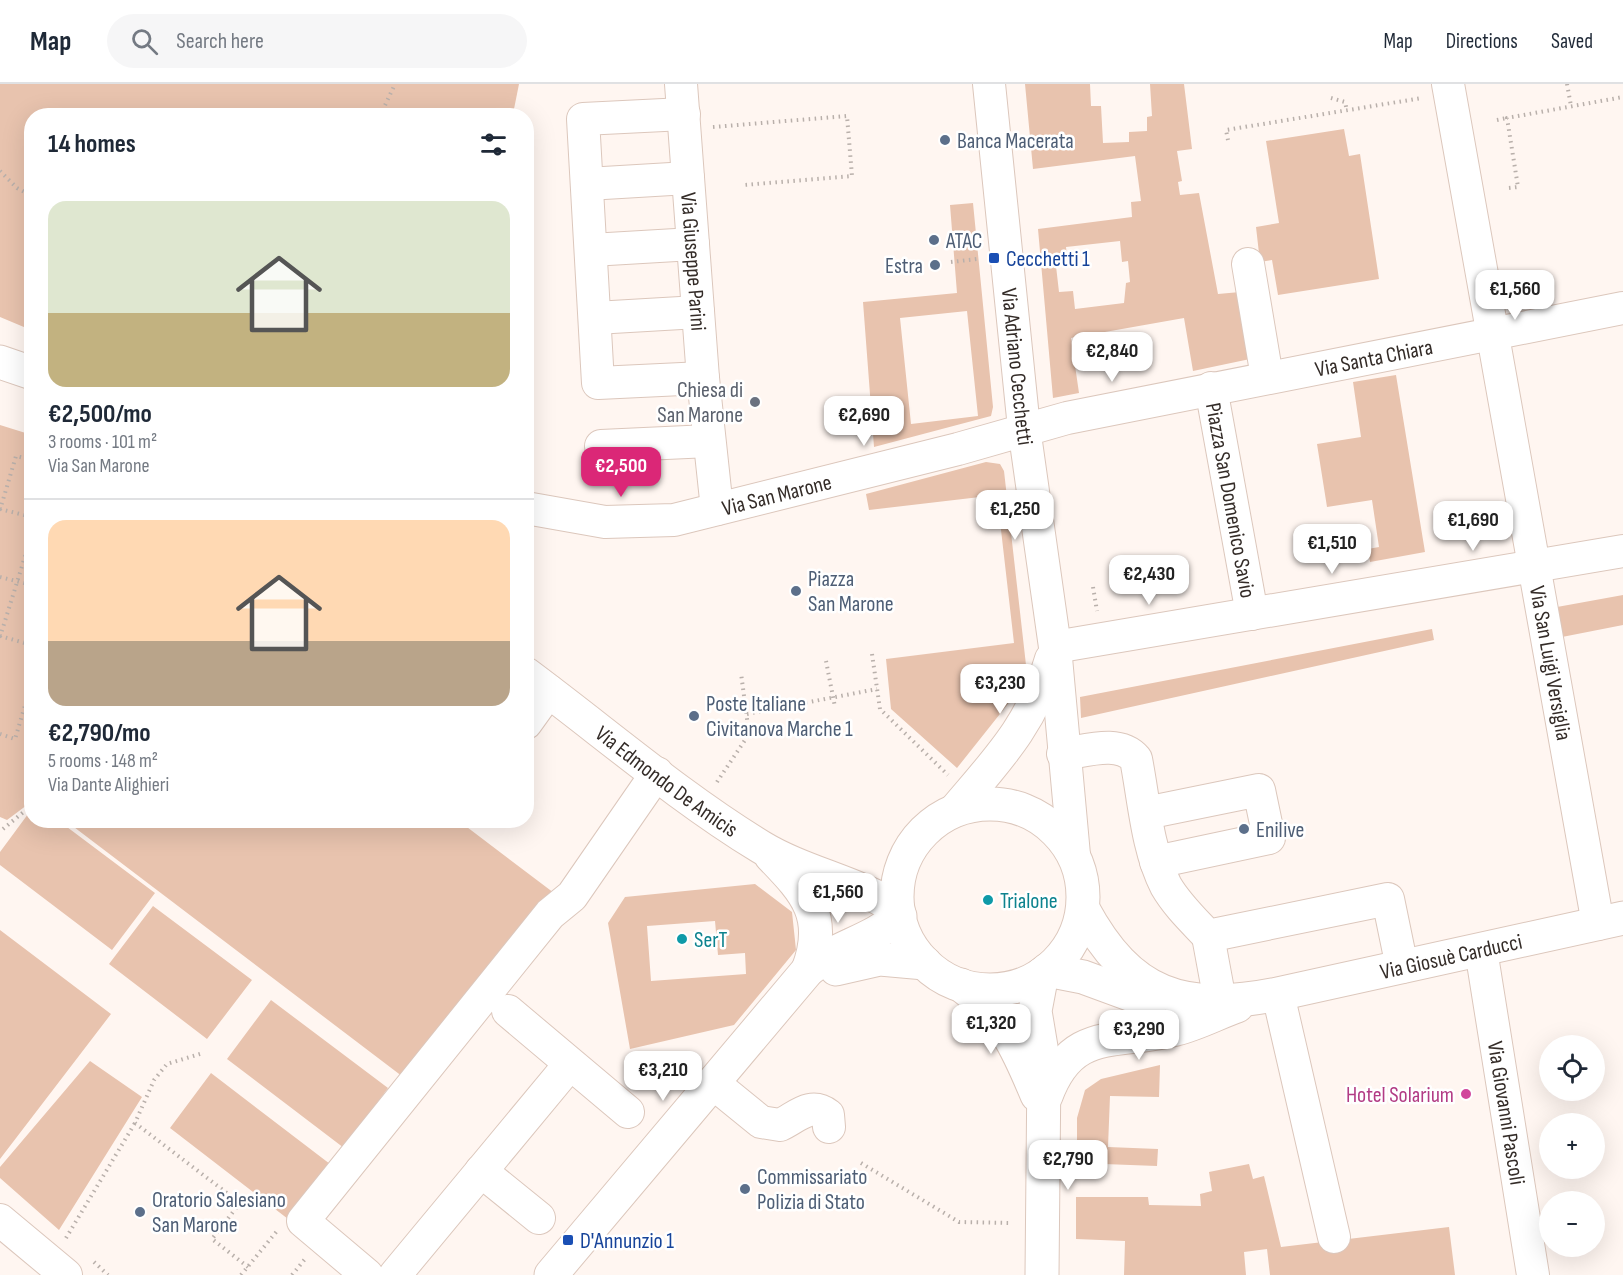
<!DOCTYPE html>
<html lang="en">
<head>
<meta charset="utf-8">
<style>
  body { margin:0; font-family:"Sofia Sans Condensed",sans-serif; background:#f6f6f7; color:#1f2937; height:100vh; display:flex; flex-direction:column; font-size:22px; white-space:nowrap }
  * { box-sizing:border-box; margin:0 }
  p { font-size:20px; color:#747a83 }
  .icon { flex:none; width:33px; height:33px; fill:none; stroke:currentColor; stroke-width:2; stroke-linecap:round; stroke-linejoin:round }
  .map { position:relative; flex:1; overflow:hidden }
  .drawer { position:absolute; left:24px; top:24px; width:510px; height:720px; display:flex; flex-direction:column; background:#fff; border-radius:24px; box-shadow:0 6px 24px #0002 }
  .drawer>* { flex:none }
  .controls { position:absolute; left:1539px; top:951px; display:grid; gap:12px }
  .controls a { display:grid; place-items:center; width:66px; height:66px; border-radius:50%; background:#fff; box-shadow:0 6px 24px #0002; font-size:30px }
  .price { position:absolute; translate:-50% -51px; padding:0 14px; border-radius:12px; background:#fff; color:#222; font-size:20px; line-height:39px; filter:drop-shadow(0 2px 3px #0008) }
  .price::after { content:''; position:absolute; left:50%; top:36px; width:18px; height:14px; margin-left:-9px; background:inherit; clip-path:polygon(0 0,100% 0,50% 100%) }
  .price.current { background:#db2777; color:#fff }
  ul { padding:0; list-style:none }
  li { display:grid; align-content:center; gap:12px; height:318px; padding:0 24px }
  li+li { border-top:2px solid #e0e1e3 }
  li span { display:grid; place-items:center; height:186px; border-radius:18px; color:#555 }
  li>.icon { margin-inline-start:auto }
  span .icon { width:108px; height:108px; fill:#fffc; stroke-width:1 }
  li b { font-size:26px }
  h2 { display:flex; justify-content:space-between; align-items:center; height:72px; padding:0 24px; font-size:26px }
  header { display:flex; align-items:center; gap:36px; box-sizing:border-box; height:84px; padding:0 30px; background:#fff; border-bottom:2px solid #e0e1e3 }
  header strong { font-size:28px }
  nav { display:flex; gap:33px; margin-inline-start:auto; font-size:21px }
  .search { width:420px; height:54px; background:#f6f6f7; display:flex; align-items:center; gap:15px; box-sizing:border-box; padding:0 21px; border-radius:33px; color:#747a83; font-size:22px }
  .map>svg:first-child { display:block }
  .green { fill:#e8c3ae; fill-rule:evenodd }
  .lines { fill:none; stroke-linecap:round; stroke-linejoin:round }
  .minor-casing { stroke:#dcc7bc; stroke-width:34 }
  .major-casing { stroke:#dcc7bc; stroke-width:35 }
  .path { stroke:#b9b0ab; stroke-width:4; stroke-dasharray:1.5 4.5; stroke-linecap:butt }
  .minor { stroke:#fff; stroke-width:32 }
  .major { stroke:#fff; stroke-width:33 }
  .service-dot { fill:#5c6f8a; stroke:#fff; stroke-width:2 }
  .transit-dot { fill:#1a4fb4; stroke:#fff; stroke-width:2 }
  .worship-dot { fill:#6b7280; stroke:#fff; stroke-width:2 }
  .culture-dot { fill:#0f9aa8; stroke:#fff; stroke-width:2 }
  .hotel-dot { fill:#d1479c; stroke:#fff; stroke-width:2 }
  .labels { text-anchor:middle; stroke-width:5; stroke-linejoin:round; paint-order:stroke }
  .service-label { font-size:22px; fill:#4e5e75; stroke:#fff; text-anchor:start }
  .transit-label { font-size:22px; fill:#164399; stroke:#fff; text-anchor:start }
  .street-label { font-size:22px; fill:#342c28; stroke:#fff }
  .worship-label { font-size:22px; fill:#5b616d; stroke:#fff; text-anchor:end }
  .culture-label { font-size:22px; fill:#0d838f; stroke:#fff; text-anchor:start }
  .hotel-label { font-size:22px; fill:#b23c85; stroke:#fff; text-anchor:end }
</style>
</head>
<body>
<header>
<strong>Map</strong>
<div class="search"><svg class="icon" aria-label="search" viewBox="0 0 24 24"><circle cx="10" cy="10" r="6"/><path d="M15 15l6 6"/></svg>Search here</div>
<nav><a>Map</a><a>Directions</a><a>Saved</a></nav>
</header>
<div class="map">
<svg width="1623" height="1191" viewBox="0 0 1623 1191">
  <rect width="100%" height="100%" fill="#fff6f1"/>
  <path class="green" d="M 0,0 L 519,0 L 513,30 L 502,31 L 32,32 L 31,246 L 0,233 Z
    M 1025,0 L 1090,0 L 1091,22 L 1101,22 L 1103,59 L 1129,58 L 1129,48 L 1147,47 L 1147,33 L 1152,32 L 1150,0 L 1184,0 L 1192,65 L 1177,67 L 1182,97 L 1178,98 L 1180,111 L 1199,109 L 1218,210 L 1240,208 L 1250,275 L 1193,287 L 1184,234 L 1071,254 L 1079,309 L 1053,314 L 1038,145 L 1132,133 L 1131,118 L 1141,117 L 1135,72 L 1033,85 ZM 1120,157 L 1122,178 L 1128,177 L 1130,198 L 1126,199 L 1124,219 L 1075,225 L 1073,207 L 1059,208 L 1056,182 L 1068,181 L 1066,163 Z
    M 1344,45 L 1349,72 L 1360,70 L 1379,195 L 1278,211 L 1272,176 L 1260,178 L 1256,143 L 1279,139 L 1266,57 Z
    M 973,119 L 993,323 L 991,332 L 874,363 L 863,218 L 957,209 L 950,121 ZM 967,227 L 978,332 L 911,340 L 900,234 Z
    M 1396,291 L 1425,468 L 1370,478 L 1368,465 L 1379,463 L 1372,416 L 1327,423 L 1317,360 L 1361,353 L 1353,298 Z
    M 0,341 L 32,351 L 31,718 L 7,736 L 0,733 Z
    M 986,378 L 1000,380 L 1004,387 L 1026,581 L 1024,595 L 1019,606 L 957,684 L 891,625 L 886,575 L 1014,559 L 997,411 L 869,426 L 866,410 Z
    M 1623,511 L 1623,541 L 1562,553 L 1557,523 Z
    M 1432,545 L 1434,556 L 1081,634 L 1080,613 Z
    M 31,726 L 32,736 L 59,737 L 155,809 L 112,866 L 0,781 L 0,768 Z
    M 66,737 L 459,737 L 554,809 L 411,999 Z
    M 755,800 L 792,828 L 796,866 L 734,941 L 630,965 L 608,839 L 625,813 ZM 715,837 L 718,871 L 745,869 L 746,890 L 651,897 L 647,842 Z
    M 153,822 L 252,896 L 207,955 L 109,880 Z
    M 0,846 L 111,930 L 0,1075 Z
    M 271,916 L 388,1004 L 344,1064 L 227,975 Z
    M 90,977 L 142,1013 L 59,1146 L 0,1094 L 0,1083 Z
    M 1160,981 L 1159,1013 L 1110,1012 L 1108,1063 L 1158,1065 L 1157,1082 L 1077,1079 L 1077,1034 L 1085,1006 L 1101,995 Z
    M 211,989 L 330,1080 L 288,1135 L 170,1044 Z
    M 1249,1080 L 1253,1095 L 1264,1092 L 1281,1163 L 1449,1143 L 1455,1191 L 1270,1191 L 1267,1165 L 1244,1168 L 1246,1191 L 1124,1191 L 1125,1157 L 1076,1155 L 1076,1113 L 1148,1113 L 1149,1121 L 1201,1122 L 1200,1110 L 1212,1107 L 1209,1088 Z"/>
  <g class="lines">
    <g class="minor-casing">
      <g id="minor">
        <path id="s1" d="M 681,0 L 703,294 L 717,425"/>
        <path id="s2" d="M 989,0 L 1024,344 L 1055,563 L 1074,771"/>
        <path id="s3" d="M 1448,0 L 1598,840"/>
        <path d="M 684,30 L 583,35 L 598,299 L 703,294"/>
        <path d="M 587,100 L 688,94"/>
        <path d="M 591,166 L 693,160"/>
        <path d="M 1248,180 L 1267,293"/>
        <path d="M 595,234 L 698,228"/>
        <path id="s4" d="M 1211,304 L 1252,530"/>
        <path d="M 601,362 L 709,357"/>
        <path id="s5" d="M 526,424 L 605,438 L 674,436 L 958,365 L 1067,334 L 1623,224"/>
        <path d="M 1055,563 L 1623,467"/>
        <path d="M 526,639 L 549,607"/>
        <path d="M 1063,670 C 1086,667 1119,655 1136,675 C 1144,716 1147,765 1166,802 C 1177,821 1193,836 1208,852 L 1388,815 L 1402,883"/>
        <path d="M 954,727 C 997,676 1032,641 1051,575"/>
        <path d="M 1146,729 L 1259,706 L 1269,754 L 1156,778"/>
        <path d="M 1208,852 L 1220,917"/>
        <path id="s6" d="M 1481,866 L 1533,1191"/>
        <path d="M 1278,910 L 1334,1153"/>
        <path d="M 508,927 L 628,1028"/>
        <path d="M 713,999 L 761,1038 L 780,1041 C 796,1034 810,1017 828,1031 L 829,1043"/>
        <path d="M 481,1087 L 539,1134"/>
        <path d="M 0,1136 L 66,1191"/>
        <path d="M 367,1191 L 303,1137 L 550,830 L 572,812 L 657,689"/>
        <path d="M 395,1191 L 570,980"/>
      </g>
    </g>
    <g class="major-casing">
      <g id="major">
        <path d="M 0,278 L 32,289"/>
        <path id="s7" d="M 526,590 C 604,648 679,713 761,763 C 804,789 856,798 898,825"/>
        <circle cx="990" cy="813" r="93"/>
        <path d="M 771,772 C 807,809 828,833 808,886"/>
        <path id="s8" d="M 1083,825 C 1130,912 1183,929 1278,910 L 1623,834"/>
        <path d="M 836,885 L 880,875 L 925,879"/>
        <path d="M 1047,886 L 1083,893 L 1151,918"/>
        <path d="M 1042,890 L 1035,927 L 1044,981 L 1042,1191"/>
        <path d="M 961,901 C 1004,933 1017,963 1037,1011"/>
        <path d="M 1046,1012 C 1072,941 1117,961 1176,945 C 1197,940 1217,929 1237,922"/>
        <path d="M 551,1191 L 808,886 C 837,862 870,858 900,832"/>
      </g>
    </g>
    <path class="path" d="M 1567,0 L 1571,22
      M 1331,14 L 1345,18 L 1347,27
      M 380,32 L 395,0
      M 1497,36 L 1507,34
      M 713,43 L 847,32 L 852,92 L 744,101
      M 1228,56 L 1226,46 L 1422,14
      M 0,87 L 17,104 L 32,112
      M 1509,104 L 1518,103 L 1507,34 L 1623,13
      M 951,178 L 977,175
      M 0,425 L 32,433
      M 0,426 L 16,372 L 32,376
      M 0,493 L 32,501
      M 1093,503 L 1097,527
      M 0,552 L 32,561
      M 0,553 L 32,450
      M 872,570 L 880,625 L 948,691
      M 826,577 L 835,623
      M 747,630 L 877,605
      M 0,650 L 15,655 L 32,598
      M 717,698 L 749,650 L 741,589
      M 3,745 L 32,721
      M 200,970 L 167,980 L 154,996 L 135,1039 L 240,1119 L 212,1155 L 248,1183
      M 861,1079 L 959,1138 L 1012,1139
      M 66,1154 L 135,1039
      M 94,1178 L 108,1191
      M 241,1191 L 277,1147
      M 292,1191 L 305,1175"/>
    <use href="#minor" class="minor"/>
    <use href="#major" class="major"/>
  </g>
  <g class="service-dot">
    <circle cx="945" cy="56" r="6"/>
    <circle cx="934" cy="156" r="6"/>
    <circle cx="935" cy="181" r="6"/>
    <circle cx="796" cy="507" r="6"/>
    <circle cx="694" cy="632" r="6"/>
    <circle cx="1244" cy="745" r="6"/>
    <circle cx="745" cy="1105" r="6"/>
    <circle cx="140" cy="1128" r="6"/>
  </g>
  <g class="transit-dot">
    <rect x="988" y="168" width="12" height="12" rx="3"/>
    <rect x="562" y="1150" width="12" height="12" rx="3"/>
  </g>
  <circle class="worship-dot" cx="755" cy="318" r="6"/>
  <g class="culture-dot">
    <circle cx="988" cy="816" r="6"/>
    <circle cx="682" cy="855" r="6"/>
  </g>
  <circle class="hotel-dot" cx="1466" cy="1010" r="6"/>
  <g class="labels">
    <g class="service-label">
      <text x="957" y="64">Banca Macerata</text>
      <text x="946" y="164">ATAC</text>
      <text x="923" y="189" text-anchor="end">Estra</text>
      <text x="808" y="502">Piazza<tspan x="808" dy="25">San Marone</tspan></text>
      <text x="706" y="627">Poste Italiane<tspan x="706" dy="25">Civitanova Marche 1</tspan></text>
      <text x="1256" y="753">Enilive</text>
      <text x="757" y="1100">Commissariato<tspan x="757" dy="25">Polizia di Stato</tspan></text>
      <text x="152" y="1123">Oratorio Salesiano<tspan x="152" dy="25">San Marone</tspan></text>
    </g>
    <g class="transit-label">
      <text x="1006" y="182">Cecchetti 1</text>
      <text x="580" y="1164">D'Annunzio 1</text>
    </g>
    <g class="street-label">
      <text dy="8" stroke="none"><textPath href="#s1" startOffset="178">Via Giuseppe Parini</textPath></text>
      <text dy="8" stroke="none"><textPath href="#s5" startOffset="868">Via Santa Chiara</textPath></text>
      <text dy="8" stroke="none"><textPath href="#s2" startOffset="284">Via Adriano Cecchetti</textPath></text>
      <text dy="8" stroke="none"><textPath href="#s5" startOffset="255">Via San Marone</textPath></text>
      <text dy="8" stroke="none"><textPath href="#s4" startOffset="114">Piazza San Domenico Savio</textPath></text>
      <text dy="8" stroke="none"><textPath href="#s3" startOffset="588">Via San Luigi Versiglia</textPath></text>
      <text dy="8" stroke="none"><textPath href="#s7" startOffset="177">Via Edmondo De Amicis</textPath></text>
      <text dy="8" stroke="none"><textPath href="#s8" startOffset="411">Via Giosuè Carducci</textPath></text>
      <text dy="8" stroke="none"><textPath href="#s6" startOffset="165">Via Giovanni Pascoli</textPath></text>
    </g>
    <g class="worship-label">
      <text x="743" y="313">Chiesa di<tspan x="743" dy="25">San Marone</tspan></text>
    </g>
    <g class="culture-label">
      <text x="1000" y="824">Trialone</text>
      <text x="694" y="863">SerT</text>
    </g>
    <g class="hotel-label">
      <text x="1454" y="1018">Hotel Solarium</text>
    </g>
  </g>
</svg>
<div class="controls">
<a><svg class="icon" aria-label="locate" viewBox="0 0 24 24"><circle cx="12" cy="12" r="6"/><path d="M12 2v4M12 18v4M2 12h4M18 12h4"/></svg></a>
<a>+</a>
<a>−</a>
</div>
<b class="price" style="left:1515px;top:237px">€1,560</b>
<b class="price" style="left:1112px;top:299px">€2,840</b>
<b class="price" style="left:864px;top:363px">€2,690</b>
<b class="price current" style="left:621px;top:414px">€2,500</b>
<b class="price" style="left:1015px;top:457px">€1,250</b>
<b class="price" style="left:1473px;top:468px">€1,690</b>
<b class="price" style="left:1332px;top:491px">€1,510</b>
<b class="price" style="left:1149px;top:522px">€2,430</b>
<b class="price" style="left:1000px;top:631px">€3,230</b>
<b class="price" style="left:838px;top:840px">€1,560</b>
<b class="price" style="left:991px;top:971px">€1,320</b>
<b class="price" style="left:1139px;top:977px">€3,290</b>
<b class="price" style="left:663px;top:1018px">€3,210</b>
<b class="price" style="left:1068px;top:1107px">€2,790</b>
<section class="drawer">
<h2>14 homes<svg class="icon" aria-label="filters" viewBox="0 0 24 24"><path d="M4 7h16M4 17h16"/><circle cx="9" cy="7" r="2"/><circle cx="15" cy="17" r="2"/></svg></h2>
<ul>
<li><span style="background:linear-gradient(#dfe7d0 60%,#c2b280 0)"><svg class="icon" aria-label="home" viewBox="0 0 24 24"><path d="M3 11l9-7 9 7M6 9v11h12V9"/></svg></span><div><b>€2,500/mo</b><p>3 rooms · 101 m²</p><p>Via San Marone</p></div></li>
<li><span style="background:linear-gradient(#ffd9b3 65%,#b9a48a 0)"><svg class="icon" aria-label="home" viewBox="0 0 24 24"><path d="M3 11l9-7 9 7M6 9v11h12V9"/></svg></span><div><b>€2,790/mo</b><p>5 rooms · 148 m²</p><p>Via Dante Alighieri</p></div></li>
</ul>
</section>
</div>
</body>
</html>
